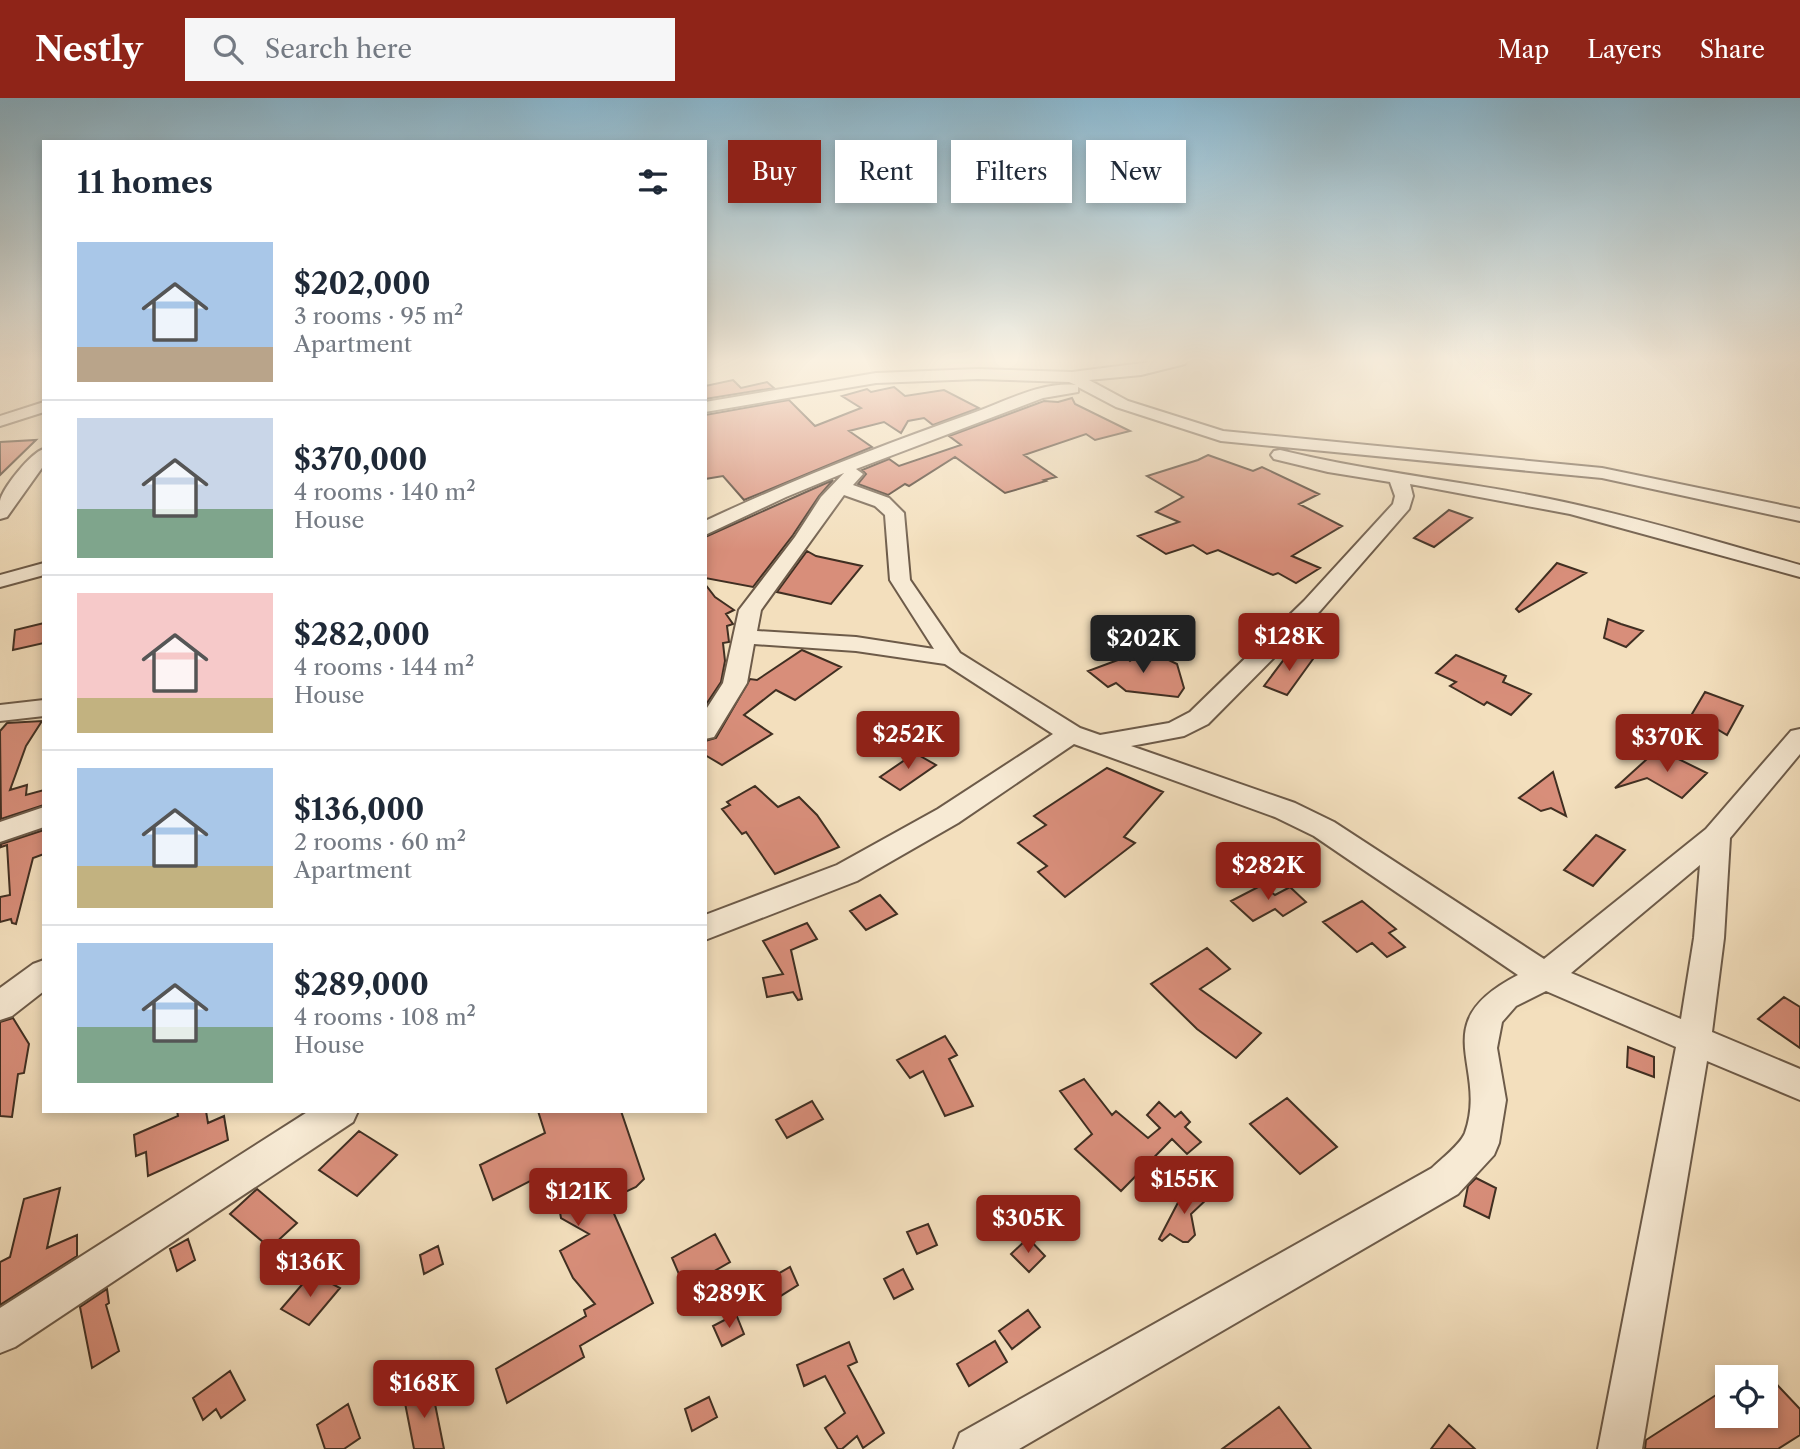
<!DOCTYPE html>
<html lang="en">
<head>
<meta charset="utf-8">
<style>
  body { margin:0; font-family:"Libre Caslon Text",serif; background:#f6f6f7; color:#1f2937; height:100vh; display:flex; flex-direction:column; font-size:26px; white-space:nowrap }
  * { box-sizing:border-box; margin:0 }
  p { font-size:23px; color:#747a83 }
  .icon { flex:none; width:38px; height:38px; fill:none; stroke:currentColor; stroke-width:2; stroke-linecap:round; stroke-linejoin:round }
  .map { position:relative; flex:1; overflow:hidden }
  .side { position:absolute; left:42px; top:42px; width:665px; height:973px; display:flex; flex-direction:column; background:#fff; border-radius:0px; box-shadow:0 4px 10px #0003 }
  .side>* { flex:none }
  .banner { position:absolute; left:728px; top:42px; width:665px; height:63px; display:flex; gap:14px }
  .buttons { position:absolute; left:1715px; top:1267px; display:grid; gap:14px }
  .buttons a { display:grid; place-items:center; width:63px; height:63px; border-radius:0px; background:#fff; box-shadow:0 4px 10px #0003; font-size:35px }
  .price { position:absolute; translate:-50% -60px; padding:0 16px; border-radius:7px; background:#8f2418; color:#fff; font-size:23px; line-height:46px; filter:drop-shadow(0 2px 4px #0008) }
  .price::after { content:''; position:absolute; left:50%; top:42px; width:21px; height:16px; margin-left:-10px; background:inherit; clip-path:polygon(0 0,100% 0,50% 100%) }
  .price.current { background:#222; color:#fff }
  ul { padding:0; list-style:none }
  li { display:flex; align-items:center; gap:21px; height:175px; padding:0 35px }
  li+li { border-top:2px solid #e0e1e3 }
  li span { display:grid; place-items:center; flex:none; width:196px; height:140px; border-radius:0px; color:#555 }
  li>.icon { margin-inline-start:auto }
  span .icon { width:84px; height:84px; fill:#fffc; stroke-width:1 }
  li b { font-size:30px }
  h2 { display:flex; justify-content:space-between; align-items:center; height:84px; padding:0 35px; font-size:30px }
  .chip { padding:0 24px; border-radius:0px; background:#fff; box-shadow:0 4px 10px #0003; font-size:24px; line-height:63px }
  .chip.current { background:#8f2418; color:#fff }
  header { display:flex; align-items:center; gap:42px; box-sizing:border-box; height:98px; padding:0 35px; background:#8f2418; color:#fff }
  header strong { font-size:33px }
  nav { display:flex; gap:38px; margin-inline-start:auto; font-size:24px }
  .search { width:490px; height:63px; background:#f6f6f7; display:flex; align-items:center; gap:18px; box-sizing:border-box; padding:0 24px; border-radius:0px; color:#747a83; font-size:26px }
  .map>svg:first-child { display:block }
  .building { fill:#d88e7a; stroke:#402f22; stroke-width:2 }
  .lines { fill:none; stroke-linecap:round; stroke-linejoin:round }
  .minor-casing { stroke:#6d5b49; stroke-width:4 }
  .minor { fill:#f7ead4; fill-rule:evenodd }
</style>
</head>
<body>
<header>
<strong>Nestly</strong>
<div class="search"><svg class="icon" aria-label="search" viewBox="0 0 24 24"><circle cx="10" cy="10" r="6"/><path d="M15 15l6 6"/></svg>Search here</div>
<nav><a>Map</a><a>Layers</a><a>Share</a></nav>
</header>
<div class="map">
<svg width="1800" height="1351" viewBox="0 0 1800 1351">
  <rect width="100%" height="100%" fill="#f3dfbd"/>
  <filter id="stains"><feTurbulence type="fractalNoise" baseFrequency=".00286" numOctaves="4"/><feColorMatrix values="0 0 0 0 .2 0 0 0 0 .09 0 0 0 0 .02 0 0 0 .5 -.17"/></filter>
  <radialGradient id="worn" r=".72"><stop offset=".6" stop-color="#630" stop-opacity="0"/><stop offset="1" stop-color="#630" stop-opacity=".3"/></radialGradient>
  <path class="building" d="M 733,282 L 741,290 L 767,284 L 774,290 L 705,301 L 705,288 Z
    M 894,289 L 905,298 L 944,292 L 979,310 L 933,327 L 924,320 L 908,323 L 901,335 L 884,324 L 849,333 L 872,349 L 744,402 L 723,378 L 705,381 L 705,317 L 789,302 L 815,328 L 861,310 L 842,298 L 867,291 L 871,294 Z
    M 1072,300 L 1075,306 L 1130,333 L 1095,342 L 1086,336 L 1024,357 L 1056,379 L 1044,382 L 1046,383 L 1005,395 L 955,359 L 909,388 L 905,386 L 888,397 L 858,386 L 866,376 L 862,372 L 889,361 L 899,368 L 961,347 L 949,338 L 1044,303 L 1058,304 Z
    M 36,342 L 0,377 L 0,344 Z
    M 1208,357 L 1253,373 L 1262,369 L 1319,396 L 1299,406 L 1342,428 L 1292,458 L 1320,470 L 1296,485 L 1278,475 L 1273,477 L 1218,452 L 1207,456 L 1193,447 L 1166,456 L 1138,438 L 1179,424 L 1156,414 L 1183,399 L 1147,378 L 1198,362 Z
    M 833,382 L 819,398 L 793,437 L 753,489 L 705,480 L 705,439 Z
    M 1449,412 L 1472,420 L 1434,449 L 1414,440 Z
    M 807,453 L 816,458 L 862,468 L 831,506 L 777,494 Z
    M 1557,465 L 1586,475 L 1519,514 L 1516,511 Z
    M 705,486 L 715,499 L 734,512 L 726,516 L 733,526 L 727,528 L 729,544 L 723,545 L 725,563 L 721,584 L 705,608 Z
    M 1608,521 L 1621,526 L 1643,533 L 1626,549 L 1604,540 Z
    M 44,525 L 44,545 L 13,552 L 15,532 Z
    M 1146,551 L 1177,566 L 1184,590 L 1178,599 L 1126,593 L 1116,585 L 1108,589 L 1088,573 L 1126,559 L 1130,563 Z
    M 802,552 L 841,569 L 795,602 L 776,592 L 744,617 L 772,636 L 722,667 L 705,657 L 705,643 L 716,640 L 750,581 L 757,582 Z
    M 1291,552 L 1313,561 L 1287,597 L 1264,588 Z
    M 1456,557 L 1506,578 L 1503,584 L 1531,596 L 1511,617 L 1487,604 L 1484,607 L 1450,588 L 1456,584 L 1436,575 Z
    M 1705,594 L 1743,608 L 1727,637 L 1692,616 Z
    M 42,623 L 26,648 L 10,692 L 27,687 L 26,697 L 44,692 L 44,707 L 1,721 L 0,633 L 7,625 Z
    M 1658,651 L 1707,675 L 1682,700 L 1647,680 L 1615,690 Z
    M 915,655 L 936,667 L 900,692 L 880,679 Z
    M 1107,670 L 1163,694 L 1124,739 L 1135,745 L 1065,799 L 1038,774 L 1047,768 L 1018,745 L 1046,727 L 1034,718 Z
    M 1553,674 L 1566,718 L 1551,710 L 1541,713 L 1519,700 Z
    M 755,688 L 778,709 L 799,699 L 817,717 L 839,749 L 775,776 L 746,734 L 742,736 L 722,711 L 730,707 L 727,704 Z
    M 44,732 L 44,756 L 33,760 L 16,826 L 12,825 L 11,821 L 0,824 L 0,799 L 10,797 L 7,747 L 1,749 L 1,746 Z
    M 1596,737 L 1625,752 L 1593,788 L 1564,772 Z
    M 1262,787 L 1275,797 L 1290,789 L 1306,804 L 1283,818 L 1275,811 L 1253,823 L 1231,803 Z
    M 880,797 L 897,816 L 866,832 L 850,813 Z
    M 1362,803 L 1396,831 L 1389,835 L 1405,849 L 1387,859 L 1372,845 L 1357,854 L 1323,824 Z
    M 807,825 L 817,841 L 791,852 L 802,901 L 798,902 L 793,894 L 767,899 L 763,880 L 783,876 L 763,843 Z
    M 1207,850 L 1230,871 L 1200,891 L 1261,935 L 1236,960 L 1197,931 L 1151,886 Z
    M 1784,899 L 1800,909 L 1800,950 L 1758,921 Z
    M 13,920 L 29,946 L 24,975 L 18,976 L 12,1019 L 0,1018 L 0,924 Z
    M 945,938 L 957,957 L 949,961 L 973,1008 L 945,1018 L 923,973 L 910,980 L 897,962 Z
    M 1628,949 L 1654,959 L 1654,979 L 1627,969 Z
    M 1084,981 L 1112,1017 L 1116,1013 L 1148,1040 L 1160,1030 L 1147,1017 L 1159,1004 L 1175,1019 L 1181,1014 L 1190,1024 L 1185,1029 L 1201,1044 L 1187,1056 L 1172,1041 L 1121,1093 L 1075,1051 L 1092,1036 L 1060,993 Z
    M 1287,1000 L 1337,1049 L 1300,1076 L 1250,1026 Z
    M 812,1003 L 823,1021 L 787,1040 L 776,1022 Z
    M 177,1013 L 206,1013 L 208,1025 L 224,1018 L 228,1042 L 148,1078 L 146,1054 L 136,1058 L 134,1037 L 178,1018 Z
    M 538,1013 L 621,1013 L 644,1081 L 636,1089 L 608,1102 L 653,1205 L 580,1248 L 584,1259 L 507,1305 L 496,1271 L 586,1218 L 584,1212 L 595,1206 L 573,1180 L 560,1153 L 589,1136 L 561,1120 L 557,1098 L 540,1097 L 532,1082 L 493,1102 L 480,1067 L 545,1035 Z
    M 359,1033 L 397,1057 L 357,1098 L 319,1072 Z
    M 1476,1080 L 1496,1090 L 1489,1120 L 1464,1108 L 1468,1088 Z
    M 1193,1087 L 1208,1100 L 1191,1116 L 1195,1137 L 1188,1144 L 1183,1144 L 1170,1136 L 1162,1143 L 1159,1141 L 1184,1093 Z
    M 60,1090 L 47,1150 L 77,1137 L 77,1158 L 0,1207 L 0,1164 L 10,1159 L 24,1101 Z
    M 257,1091 L 297,1125 L 270,1150 L 230,1116 Z
    M 928,1126 L 937,1147 L 917,1156 L 907,1134 Z
    M 715,1136 L 730,1164 L 685,1190 L 672,1160 Z
    M 1028,1140 L 1045,1158 L 1029,1174 L 1011,1156 Z
    M 188,1141 L 195,1162 L 177,1173 L 170,1151 Z
    M 438,1148 L 443,1166 L 424,1176 L 420,1157 Z
    M 790,1169 L 798,1187 L 752,1216 L 742,1196 Z
    M 903,1171 L 913,1191 L 894,1201 L 884,1181 Z
    M 312,1175 L 340,1190 L 309,1227 L 281,1211 Z
    M 107,1191 L 109,1205 L 106,1207 L 119,1253 L 92,1270 L 80,1209 Z
    M 1028,1212 L 1040,1229 L 1012,1251 L 999,1233 Z
    M 736,1216 L 744,1236 L 722,1248 L 713,1228 Z
    M 995,1243 L 1007,1264 L 969,1288 L 957,1266 Z
    M 849,1244 L 857,1264 L 848,1268 L 884,1335 L 863,1350 L 857,1338 L 842,1351 L 838,1351 L 825,1330 L 845,1315 L 825,1278 L 804,1288 L 797,1267 Z
    M 230,1273 L 245,1302 L 221,1320 L 216,1311 L 203,1322 L 193,1300 Z
    M 1766,1275 L 1800,1311 L 1800,1337 L 1778,1351 L 1645,1351 L 1646,1342 L 1727,1290 L 1727,1318 L 1766,1318 Z
    M 431,1286 L 444,1351 L 414,1351 L 404,1300 Z
    M 709,1299 L 717,1319 L 692,1333 L 685,1311 Z
    M 348,1306 L 360,1340 L 344,1351 L 325,1351 L 317,1327 Z
    M 1279,1309 L 1311,1351 L 1222,1351 Z
    M 1449,1327 L 1475,1351 L 1431,1351 Z"/>
  <g class="lines">
    <g class="minor-casing">
      <path id="minor" d="M 1158,263 L 1187,263 L 1185,266 L 1141,277 L 1089,282 L 1128,303 L 1223,333 L 1602,370 L 1800,411 L 1800,423 L 1602,380 L 1221,343 L 1116,309 L 1078,289 L 1078,294 L 1043,300 L 856,371 L 863,376 L 853,387 L 889,400 L 904,415 L 910,482 L 960,555 L 1080,630 L 1100,637 L 1169,625 L 1190,614 L 1304,503 L 1393,406 L 1395,398 L 1390,384 L 1328,374 L 1274,361 L 1271,357 L 1274,353 L 1280,352 C 1377,376 1476,384 1573,406 C 1650,423 1725,446 1800,467 L 1800,479 L 1570,416 L 1410,386 L 1413,398 L 1409,411 L 1320,513 L 1208,626 L 1184,638 L 1131,648 L 1295,705 L 1334,724 L 1544,861 L 1706,731 L 1791,633 L 1800,631 L 1800,656 L 1730,740 L 1724,840 L 1712,934 L 1800,971 L 1800,1002 L 1707,963 L 1642,1351 L 1598,1351 L 1676,949 L 1546,893 L 1516,908 L 1502,924 L 1497,950 L 1506,1002 L 1499,1045 L 1494,1057 L 1458,1096 L 1019,1351 L 954,1351 L 960,1335 L 1432,1070 C 1441,1061 1460,1047 1465,1035 C 1489,967 1423,926 1518,877 L 1314,738 L 1275,719 L 1074,646 L 958,725 L 857,783 L 705,842 L 705,817 L 837,767 L 938,711 L 1053,636 L 945,566 L 856,553 L 754,546 L 747,585 L 714,639 L 705,641 L 705,613 L 723,585 L 739,512 L 795,439 L 821,399 L 844,375 L 786,399 L 705,437 L 705,423 C 792,382 882,347 973,315 C 1004,304 1042,283 1076,287 L 1069,284 L 978,281 L 876,285 L 705,314 L 705,304 L 876,275 L 978,271 L 1072,274 ZM 844,397 L 875,408 L 885,417 L 890,482 L 934,551 L 856,539 L 757,533 L 761,512 ZM 1700,767 L 1694,840 L 1681,921 L 1571,875 Z
        M 44,304 L 44,314 L 0,328 L 0,318 Z
        M 44,351 L 44,367 L 7,419 L 0,421 C 0,415 0,409 0,403 C 2,391 31,354 44,351 Z
        M 44,465 L 44,477 L 0,489 L 0,477 Z
        M 44,602 L 44,618 L 0,623 L 0,607 Z
        M 44,709 L 44,729 L 0,744 L 0,724 Z
        M 44,862 L 44,893 L 12,918 L 0,922 L 0,890 L 33,866 Z
        M 309,1013 L 358,1013 L 353,1024 L 15,1249 L 0,1255 L 0,1210 Z"/>
    </g>
    <use href="#minor" class="minor"/>
  </g>
  <linearGradient id="sky" x2="0" y2="1"><stop stop-color="#8ab8d0"/><stop offset="0.58" stop-color="#faf1e1"/><stop offset="1" stop-color="#faf1e1" stop-opacity="0"/></linearGradient>
  <rect width="1800" height="453" fill="url(#sky)"/>
  <rect width="100%" height="100%" filter="url(#stains)"/>
  <rect width="100%" height="100%" fill="url(#worn)"/>
</svg>
<div class="buttons">
<a><svg class="icon" aria-label="locate" viewBox="0 0 24 24"><circle cx="12" cy="12" r="6"/><path d="M12 2v4M12 18v4M2 12h4M18 12h4"/></svg></a>
</div>
<b class="price" style="left:1289px;top:575px">$128K</b>
<b class="price current" style="left:1143px;top:577px">$202K</b>
<b class="price" style="left:908px;top:673px">$252K</b>
<b class="price" style="left:1667px;top:676px">$370K</b>
<b class="price" style="left:1268px;top:804px">$282K</b>
<b class="price" style="left:1184px;top:1118px">$155K</b>
<b class="price" style="left:578px;top:1130px">$121K</b>
<b class="price" style="left:1028px;top:1157px">$305K</b>
<b class="price" style="left:310px;top:1201px">$136K</b>
<b class="price" style="left:729px;top:1232px">$289K</b>
<b class="price" style="left:424px;top:1322px">$168K</b>
<div class="banner">
<a class="chip current">Buy</a>
<a class="chip">Rent</a>
<a class="chip">Filters</a>
<a class="chip">New</a>
</div>
<section class="side">
<h2>11 homes<svg class="icon" aria-label="filters" viewBox="0 0 24 24"><path d="M4 7h16M4 17h16"/><circle cx="9" cy="7" r="2"/><circle cx="15" cy="17" r="2"/></svg></h2>
<ul>
<li><span style="background:linear-gradient(#a9c7e8 75%,#b9a48a 0)"><svg class="icon" aria-label="home" viewBox="0 0 24 24"><path d="M3 11l9-7 9 7M6 9v11h12V9"/></svg></span><div><b>$202,000</b><p>3 rooms · 95 m²</p><p>Apartment</p></div></li>
<li><span style="background:linear-gradient(#c9d6e8 65%,#7fa58c 0)"><svg class="icon" aria-label="home" viewBox="0 0 24 24"><path d="M3 11l9-7 9 7M6 9v11h12V9"/></svg></span><div><b>$370,000</b><p>4 rooms · 140 m²</p><p>House</p></div></li>
<li><span style="background:linear-gradient(#f6c9c9 75%,#c2b280 0)"><svg class="icon" aria-label="home" viewBox="0 0 24 24"><path d="M3 11l9-7 9 7M6 9v11h12V9"/></svg></span><div><b>$282,000</b><p>4 rooms · 144 m²</p><p>House</p></div></li>
<li><span style="background:linear-gradient(#a9c7e8 70%,#c2b280 0)"><svg class="icon" aria-label="home" viewBox="0 0 24 24"><path d="M3 11l9-7 9 7M6 9v11h12V9"/></svg></span><div><b>$136,000</b><p>2 rooms · 60 m²</p><p>Apartment</p></div></li>
<li><span style="background:linear-gradient(#a9c7e8 60%,#7fa58c 0)"><svg class="icon" aria-label="home" viewBox="0 0 24 24"><path d="M3 11l9-7 9 7M6 9v11h12V9"/></svg></span><div><b>$289,000</b><p>4 rooms · 108 m²</p><p>House</p></div></li>
</ul>
</section>
</div>
</body>
</html>
